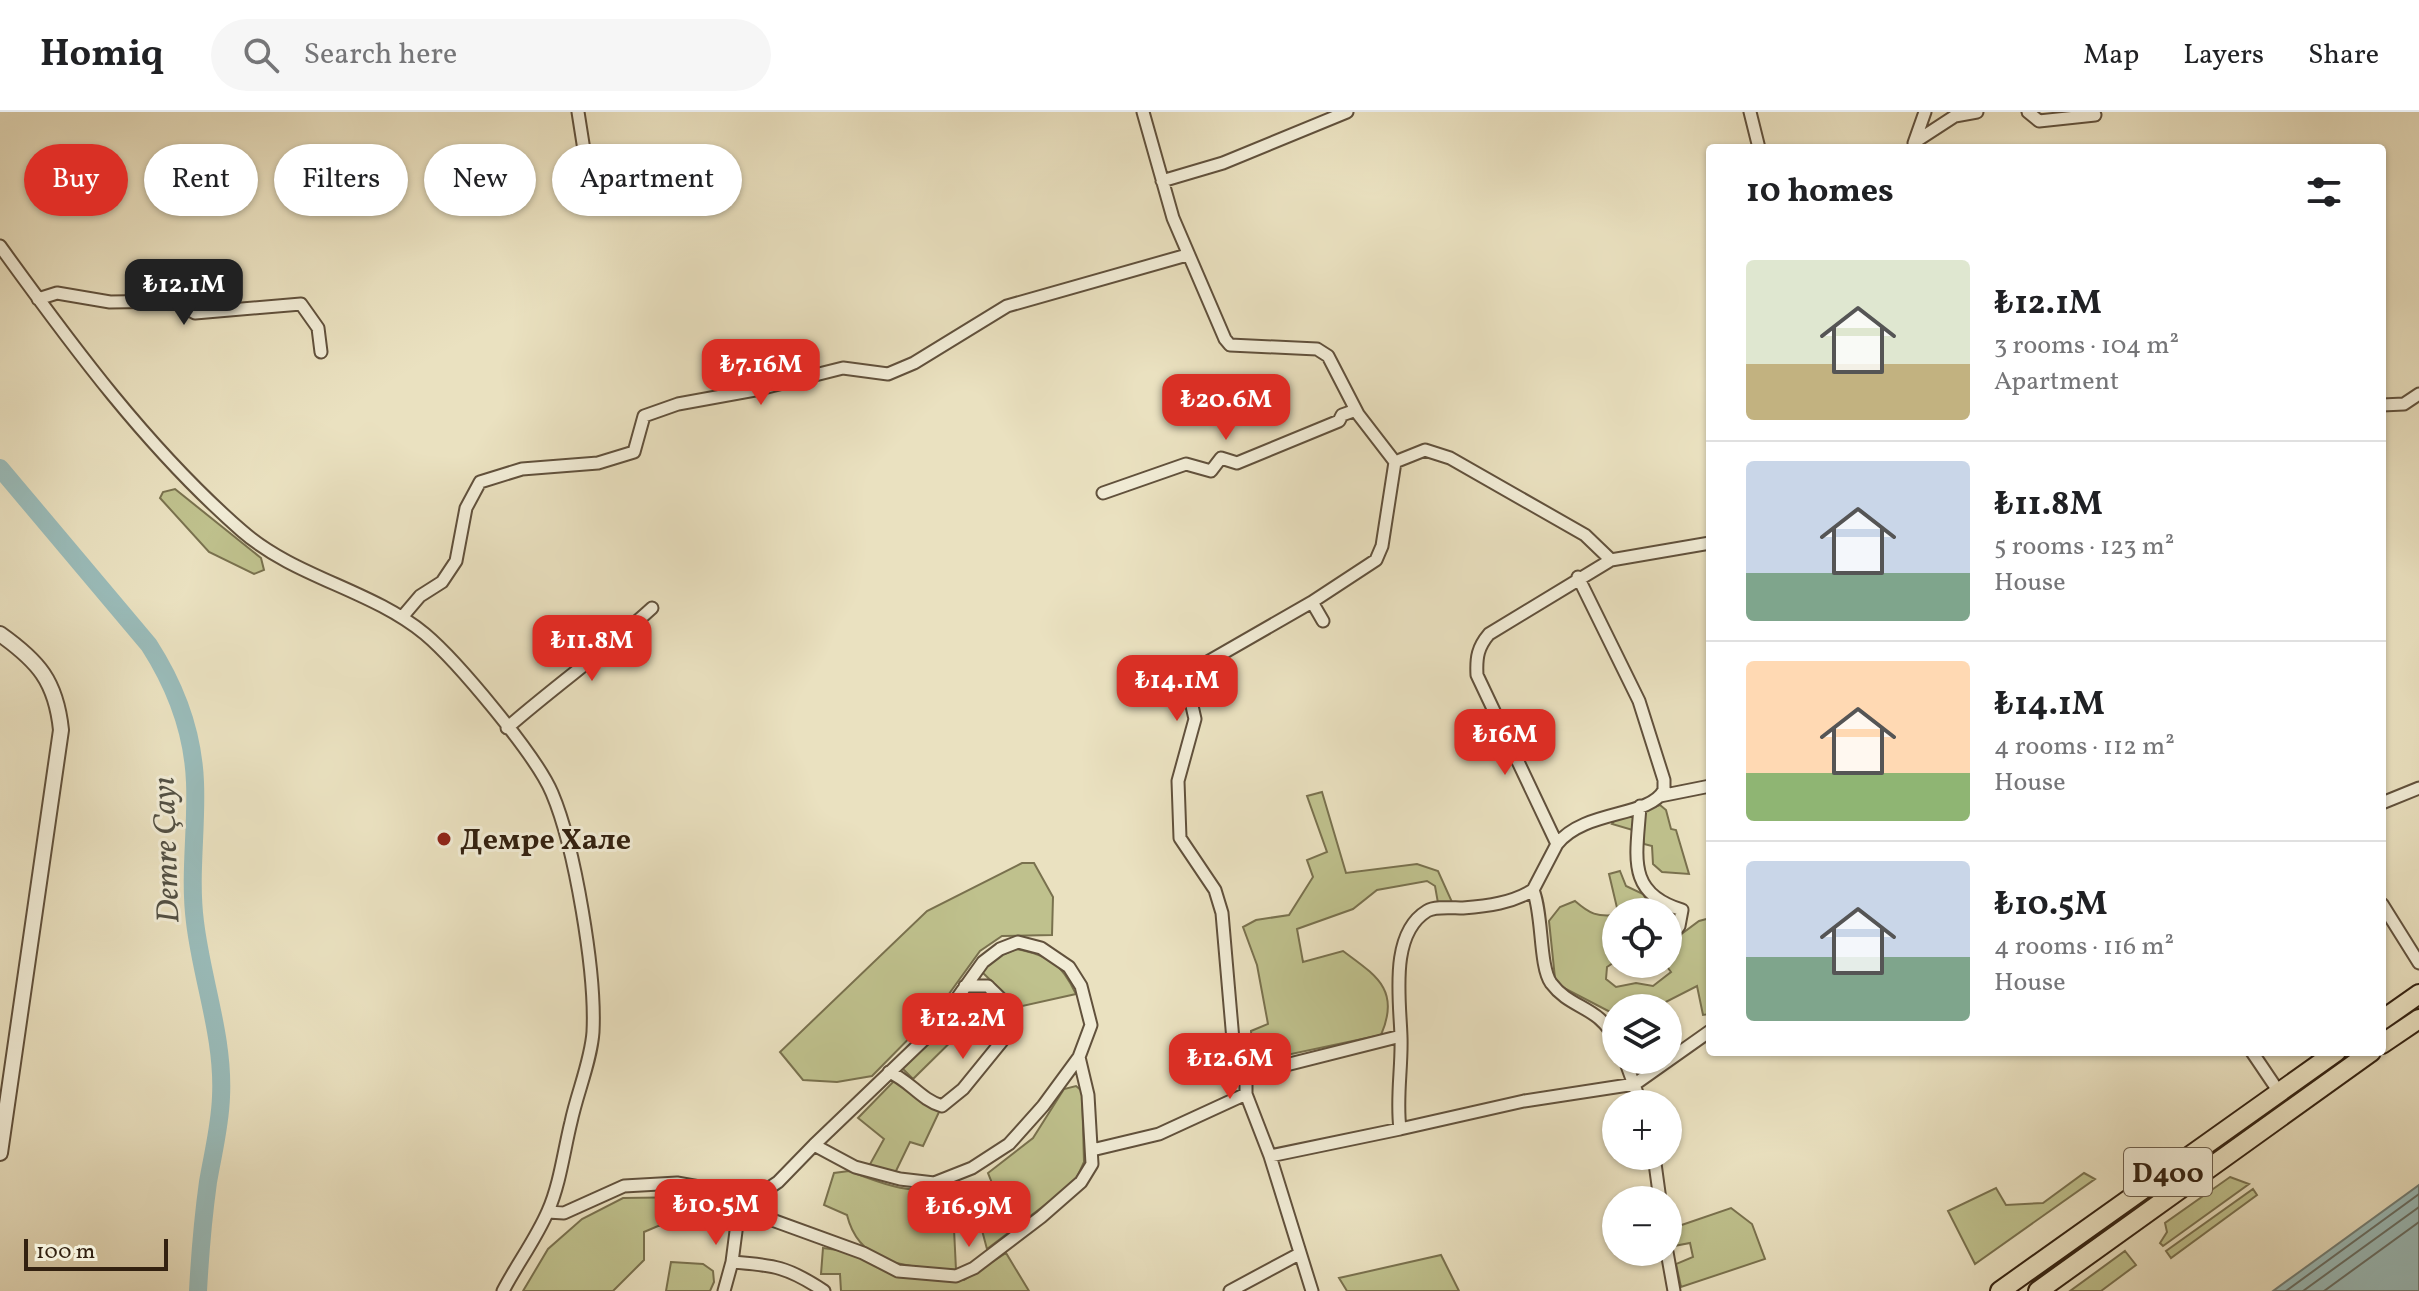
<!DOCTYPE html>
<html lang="en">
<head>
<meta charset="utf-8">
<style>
  body { margin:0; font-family:Vollkorn,serif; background:#f6f6f6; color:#202124; height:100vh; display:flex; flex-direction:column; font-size:30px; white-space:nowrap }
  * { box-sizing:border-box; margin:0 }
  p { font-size:26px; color:#757577 }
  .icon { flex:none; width:44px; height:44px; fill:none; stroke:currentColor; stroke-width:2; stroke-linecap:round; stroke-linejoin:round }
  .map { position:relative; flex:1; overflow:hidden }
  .panel { position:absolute; left:1706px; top:32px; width:680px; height:912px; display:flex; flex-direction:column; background:#fff; border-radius:8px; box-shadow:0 2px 6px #0004 }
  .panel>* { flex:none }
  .top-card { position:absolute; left:24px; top:32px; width:760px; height:72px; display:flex; gap:16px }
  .fabs { position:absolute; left:1602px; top:786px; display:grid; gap:16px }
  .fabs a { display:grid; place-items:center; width:80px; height:80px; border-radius:50%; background:#fff; box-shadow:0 2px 6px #0004; font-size:40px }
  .scale { position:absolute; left:24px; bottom:20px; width:144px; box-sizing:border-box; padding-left:8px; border:4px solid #332110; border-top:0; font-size:22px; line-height:28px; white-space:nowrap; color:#332110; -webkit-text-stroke:6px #f1ecd6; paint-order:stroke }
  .price { position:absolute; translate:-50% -68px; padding:0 18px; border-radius:16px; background:#d93025; color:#fff; font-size:26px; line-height:52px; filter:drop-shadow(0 2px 4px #0008) }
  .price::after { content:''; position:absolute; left:50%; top:48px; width:24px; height:18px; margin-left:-12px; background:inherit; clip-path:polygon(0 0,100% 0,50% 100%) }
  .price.selected { background:#222; color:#fff }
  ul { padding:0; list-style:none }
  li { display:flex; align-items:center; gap:24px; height:200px; padding:0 40px }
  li+li { border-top:2px solid #e0e0e0 }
  li span { display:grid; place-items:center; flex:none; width:224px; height:160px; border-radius:8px; color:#555 }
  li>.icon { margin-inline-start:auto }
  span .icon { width:96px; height:96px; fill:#fffc; stroke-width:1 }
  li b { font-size:34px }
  h2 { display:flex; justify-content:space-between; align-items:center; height:96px; padding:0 40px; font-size:34px }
  .tag { padding:0 28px; border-radius:36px; background:#fff; box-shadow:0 2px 6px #0004; font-size:28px; line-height:72px }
  .tag.selected { background:#d93025; color:#fff }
  header { display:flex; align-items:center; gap:48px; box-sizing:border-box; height:112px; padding:0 40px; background:#fff; border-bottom:2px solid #e0e0e0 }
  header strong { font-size:38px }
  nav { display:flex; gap:44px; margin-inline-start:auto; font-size:28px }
  .search { width:560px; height:72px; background:#f6f6f6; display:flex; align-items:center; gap:20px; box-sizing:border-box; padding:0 28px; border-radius:44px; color:#757577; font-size:30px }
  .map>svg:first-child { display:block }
  .green { fill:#bfc18d; stroke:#79714e; stroke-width:2 }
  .water { fill:#9abcba; stroke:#717e76; stroke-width:2 }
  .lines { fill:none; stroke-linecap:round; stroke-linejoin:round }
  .shore { stroke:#666e65; stroke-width:2 }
  .river { stroke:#9abcba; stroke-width:18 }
  .minor-casing { stroke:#61513c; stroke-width:15 }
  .tertiary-casing { stroke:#61513c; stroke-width:18 }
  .trunk-casing { stroke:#332110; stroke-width:22 }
  .minor { stroke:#f1ecd6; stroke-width:11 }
  .tertiary { stroke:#f1ecd6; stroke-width:14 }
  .trunk { stroke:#eae1c0; stroke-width:18 }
  .poi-dot { fill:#8f2418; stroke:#f1ecd6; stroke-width:3 }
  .labels { text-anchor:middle; stroke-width:6; stroke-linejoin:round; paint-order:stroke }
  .shield { fill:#f1ecd6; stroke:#6c5e4b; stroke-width:2 }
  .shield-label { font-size:28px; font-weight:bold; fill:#332110 }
  .poi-label { font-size:30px; font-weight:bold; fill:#332110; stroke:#f1ecd6; text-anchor:start }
  .water-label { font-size:32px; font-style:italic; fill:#525043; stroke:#f1ecd6 }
</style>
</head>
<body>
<header>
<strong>Homiq</strong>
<div class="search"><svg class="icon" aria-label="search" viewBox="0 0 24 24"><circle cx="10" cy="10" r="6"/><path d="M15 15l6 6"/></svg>Search here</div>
<nav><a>Map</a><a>Layers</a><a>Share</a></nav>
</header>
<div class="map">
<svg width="2419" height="1179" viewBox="0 0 2419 1179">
  <rect width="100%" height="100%" fill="#eae1c0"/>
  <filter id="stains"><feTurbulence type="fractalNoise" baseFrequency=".0025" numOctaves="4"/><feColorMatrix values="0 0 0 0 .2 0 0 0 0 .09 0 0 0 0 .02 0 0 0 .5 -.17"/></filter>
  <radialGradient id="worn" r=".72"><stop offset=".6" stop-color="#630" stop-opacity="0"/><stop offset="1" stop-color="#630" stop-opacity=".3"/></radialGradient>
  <path class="green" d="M 175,377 L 261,446 L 264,458 L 254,462 L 209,440 L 160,386 L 163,380 Z
    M 1322,680 L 1346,761 L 1417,752 L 1438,759 L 1452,790 L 1438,791 L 1435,774 L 1427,769 L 1377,778 L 1353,797 L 1297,817 L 1303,850 L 1343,839 C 1375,863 1401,877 1381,923 L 1253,950 L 1251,919 L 1268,912 L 1257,853 L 1243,815 L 1256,808 L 1289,803 L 1313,765 L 1307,748 L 1327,740 L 1307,684 Z
    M 1660,693 L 1666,698 L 1671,717 L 1676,718 L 1689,762 L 1662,760 L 1653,752 L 1652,734 L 1644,732 L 1643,721 L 1612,712 L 1615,708 Z
    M 1022,751 L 1034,751 L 1053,785 L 1052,823 L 1002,824 L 980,839 L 938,897 L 872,964 L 837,970 L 803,968 L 780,940 L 927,799 Z
    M 1620,759 L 1626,774 L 1643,782 L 1652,796 L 1668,796 L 1675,801 L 1676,812 L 1668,824 L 1668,800 L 1618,800 L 1609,762 Z
    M 1575,789 C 1590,802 1597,805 1616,803 L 1616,849 L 1607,855 L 1606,867 L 1616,875 L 1636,871 L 1653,874 L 1671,860 L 1665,852 L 1668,852 L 1668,832 L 1699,809 L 1710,806 L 1710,902 L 1703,903 L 1697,874 L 1658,894 L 1616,896 L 1616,903 L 1562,875 L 1555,866 L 1549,809 L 1560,795 Z
    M 1016,837 C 1051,844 1061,851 1076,882 L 1018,895 L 981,859 L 1002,843 Z
    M 975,881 L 985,881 L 1009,903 L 1009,911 L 1002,924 L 976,905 L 913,967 L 901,955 Z
    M 895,968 L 939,1000 L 923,1034 L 910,1030 L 895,1061 L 869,1054 L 884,1027 L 858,1006 Z
    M 1076,974 L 1082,979 L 1084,1050 L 1075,1070 L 987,1137 L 979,1107 L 1000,1091 L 988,1061 L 1033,1026 L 1064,977 Z
    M 849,1059 C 888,1074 911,1083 952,1076 L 956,1158 C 910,1154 860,1156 847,1103 L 824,1093 L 834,1061 Z
    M 2084,1061 L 2095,1067 L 1975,1152 L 1948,1099 L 1996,1076 L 2006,1093 L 2043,1091 Z
    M 2230,1065 L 2249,1072 L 2163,1134 L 2160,1131 L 2167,1120 L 2165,1111 Z
    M 2253,1077 L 2257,1083 L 2171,1146 L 2166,1139 Z
    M 695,1085 L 698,1112 L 658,1114 L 644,1120 L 644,1148 L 613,1179 L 523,1179 L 548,1137 L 582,1107 L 623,1086 Z
    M 1731,1096 L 1752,1112 L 1765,1147 L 1681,1175 L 1676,1152 L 1693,1145 L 1690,1131 L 1674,1134 L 1670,1117 Z
    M 823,1136 L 852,1140 L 923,1164 L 964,1168 L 1006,1141 L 1029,1179 L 841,1179 L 840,1162 L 821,1162 Z
    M 2125,1139 L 2136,1153 L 2101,1179 L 2070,1179 Z
    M 1441,1143 L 1459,1179 L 1347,1179 L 1339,1166 Z
    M 671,1150 L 703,1152 L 713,1159 L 714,1170 L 710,1179 L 666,1179 Z"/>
  <path class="water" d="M 2419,1073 L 2419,1179 L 2273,1179 Z"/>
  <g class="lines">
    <path class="shore" d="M 2286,1179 L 2419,1082
      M 2303,1179 L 2419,1095
      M 2324,1179 L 2419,1110"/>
    <path class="river" d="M 0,356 L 149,533 C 176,575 193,620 195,670 C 197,717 189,763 195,810 C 202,869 224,925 221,985 C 220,1014 213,1041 208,1070 C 203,1106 200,1142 198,1179"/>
    <g class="minor-casing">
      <path id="minor" d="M 578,0 L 584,38
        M 1143,0 L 1173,106 L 1225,227 L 1230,233 L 1317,237 L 1328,244 L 1358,302 L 1395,350 L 1425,338 L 1450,346 L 1585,423 L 1611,448 L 1710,431
        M 1750,0 L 1759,36
        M 2028,0 L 2039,9 L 2095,3
        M 1915,30 L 1955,4 L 1977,0
        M 1914,31 L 1925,0
        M 1162,69 L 1223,51 L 1347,0
        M 0,134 C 73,235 148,337 242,419 C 296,466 370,477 425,522 C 457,549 536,643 552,681 C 575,735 596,861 593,920 C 591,949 577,981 571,1010 C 564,1038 560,1072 548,1099 C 536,1127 517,1152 503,1179
        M 38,187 L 57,181 L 110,190 L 175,189 L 195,201 L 301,192 L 318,216 L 321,240
        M 2382,293 L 2404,292 L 2419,282
        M 1103,381 L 1186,352 L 1211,359 L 1221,346 L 1237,351 L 1339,309 L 1342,303 L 1356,298
        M 1611,448 L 1489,522 C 1478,535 1476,545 1477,563 L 1557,732 L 1533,778 C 1543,802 1539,854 1551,871 C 1571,898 1599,893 1616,929
        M 1312,490 L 1323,509
        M 403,504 L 420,484 L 442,470 L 456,449 L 466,396 L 480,370 L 522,357 L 598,351 L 634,340 L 644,304 L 678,292 L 755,278 L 843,256 L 888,262 L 914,251 L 1007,194 L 1187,143
        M 507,616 C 555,574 605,539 652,496
        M 1660,684 L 1710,674
        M 2382,691 L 2419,676
        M 1640,694 C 1637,743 1625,781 1682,798 L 1679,814 L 1668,829
        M 1557,732 C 1585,697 1649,706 1664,678 L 1664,668 L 1639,589 L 1578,465
        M 1533,778 C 1512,791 1488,794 1463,796 C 1452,796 1435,794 1427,799 C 1389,822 1400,888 1401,925 C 1402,956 1396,986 1400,1017 L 1524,989 L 1635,972 L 1710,919
        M 2382,792 L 2419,851
        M 2252,940 L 2279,980
        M 1625,948 L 1641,992
        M 889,960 C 909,968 921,988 942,994 L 963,977 L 1011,918 C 1018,898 1001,888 988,874 L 965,874
        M 1246,963 L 1233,928 L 1222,801 L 1215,778 L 1180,726 L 1178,669 L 1195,607 L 1185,563 L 1312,490 L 1376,448 L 1382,434 L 1395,350
        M 1092,1038 L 1159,1022 L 1246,982
        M 1270,1044 L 1400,1017
        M 1654,1044 L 1660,1088
        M 548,1100 L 564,1101 L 624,1074 L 677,1071 L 716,1078 L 739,1096 L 778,1070 L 814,1033 L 935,917 L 983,850 L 1000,837 L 1018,830 L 1041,836 L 1069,855 L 1081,874 L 1091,913 L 1079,945 L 1043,994 L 1009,1032 L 972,1056 L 934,1071 L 900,1067 L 855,1055 L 814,1033
        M 1667,1140 L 1674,1179
        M 732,1150 C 774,1153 788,1155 824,1179
        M 724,1179 L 732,1150 L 739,1096 L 863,1141 L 898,1159 L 956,1164 L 974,1156 L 1041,1105 L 1081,1070 L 1092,1052 L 1088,983 L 1079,945
        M 1230,1179 L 1299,1142
        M 1312,1179 L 1270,1044 L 1246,982 L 1246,963 L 1401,924"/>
    </g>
    <g class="tertiary-casing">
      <path id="tertiary" d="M 0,522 C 38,549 56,569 61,618 L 0,1041"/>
    </g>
    <g class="trunk-casing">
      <path id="trunk" d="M 2382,908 L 2419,882
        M 2382,932 L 2419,907
        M 2000,1179 L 2336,940
        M 2038,1179 L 2371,940"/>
    </g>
    <use href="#minor" class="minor"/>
    <use href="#tertiary" class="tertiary"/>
    <use href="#trunk" class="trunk"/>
  </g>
  <circle class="poi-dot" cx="444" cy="727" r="8"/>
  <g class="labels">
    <rect class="shield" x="2124" y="1036" width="88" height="48" rx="6"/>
    <g class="shield-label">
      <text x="2168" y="1070">D400</text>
    </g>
    <g class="poi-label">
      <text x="460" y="737">Демре Хале</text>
    </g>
    <g class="water-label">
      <text transform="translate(165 738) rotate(-92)" y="11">Demre Çayı</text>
    </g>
  </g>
  <rect width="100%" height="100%" filter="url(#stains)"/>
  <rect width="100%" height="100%" fill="url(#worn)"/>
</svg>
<div class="fabs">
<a><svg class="icon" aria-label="locate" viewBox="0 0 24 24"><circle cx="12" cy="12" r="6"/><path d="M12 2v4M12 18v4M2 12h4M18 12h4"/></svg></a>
<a><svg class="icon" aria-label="layers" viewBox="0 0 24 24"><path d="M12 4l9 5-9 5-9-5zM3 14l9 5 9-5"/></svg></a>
<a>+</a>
<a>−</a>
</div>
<div class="scale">100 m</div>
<b class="price selected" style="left:184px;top:215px">₺12.1M</b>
<b class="price" style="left:761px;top:295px">₺7.16M</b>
<b class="price" style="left:1226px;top:330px">₺20.6M</b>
<b class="price" style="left:592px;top:571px">₺11.8M</b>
<b class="price" style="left:1177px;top:611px">₺14.1M</b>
<b class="price" style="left:1505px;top:665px">₺16M</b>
<b class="price" style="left:963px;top:949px">₺12.2M</b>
<b class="price" style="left:1230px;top:989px">₺12.6M</b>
<b class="price" style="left:716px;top:1135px">₺10.5M</b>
<b class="price" style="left:969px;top:1137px">₺16.9M</b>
<div class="top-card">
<a class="tag selected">Buy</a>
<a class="tag">Rent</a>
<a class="tag">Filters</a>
<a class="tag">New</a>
<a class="tag">Apartment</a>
</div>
<section class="panel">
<h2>10 homes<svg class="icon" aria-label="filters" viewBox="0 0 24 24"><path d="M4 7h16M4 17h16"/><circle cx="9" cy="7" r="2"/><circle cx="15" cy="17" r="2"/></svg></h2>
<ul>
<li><span style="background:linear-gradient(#dfe7d0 65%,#c2b280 0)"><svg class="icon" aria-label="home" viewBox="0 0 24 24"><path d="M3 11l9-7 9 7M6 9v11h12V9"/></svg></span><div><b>₺12.1M</b><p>3 rooms · 104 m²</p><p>Apartment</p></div></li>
<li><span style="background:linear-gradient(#c9d6e8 70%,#7fa58c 0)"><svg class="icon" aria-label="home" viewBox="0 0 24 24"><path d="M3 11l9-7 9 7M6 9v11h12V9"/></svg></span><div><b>₺11.8M</b><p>5 rooms · 123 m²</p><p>House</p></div></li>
<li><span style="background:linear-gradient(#ffd9b3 70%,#8fb573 0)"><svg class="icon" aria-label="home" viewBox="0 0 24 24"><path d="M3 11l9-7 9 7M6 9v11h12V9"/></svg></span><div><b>₺14.1M</b><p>4 rooms · 112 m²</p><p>House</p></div></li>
<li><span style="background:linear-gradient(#c9d6e8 60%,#7fa58c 0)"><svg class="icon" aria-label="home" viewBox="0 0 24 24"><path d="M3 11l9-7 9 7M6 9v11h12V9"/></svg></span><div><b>₺10.5M</b><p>4 rooms · 116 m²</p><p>House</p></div></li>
</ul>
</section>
</div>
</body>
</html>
